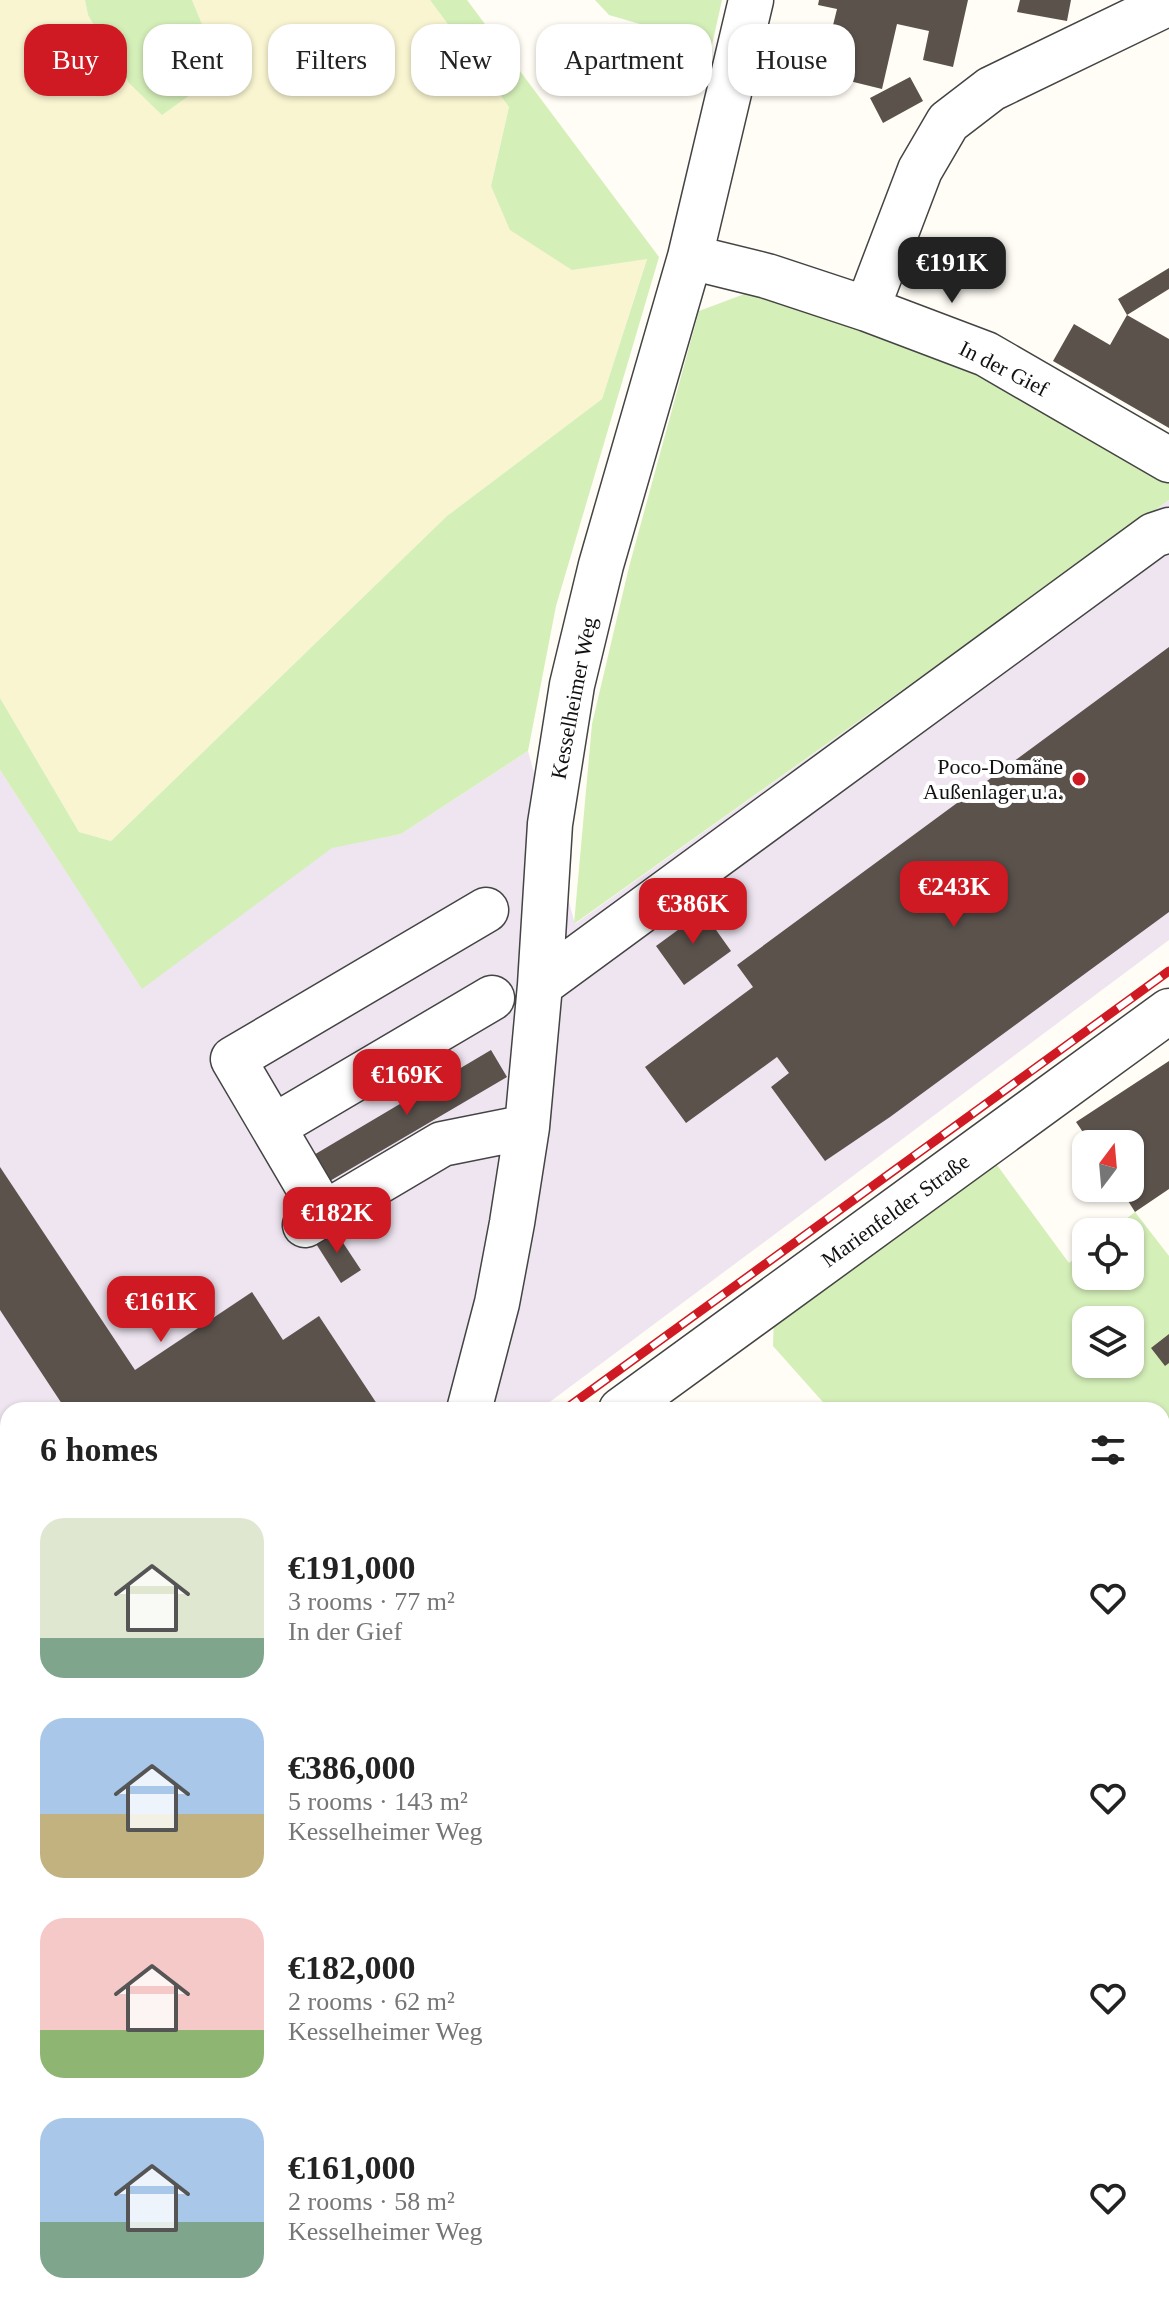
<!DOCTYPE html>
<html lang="en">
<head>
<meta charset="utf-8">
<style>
  body { margin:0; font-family:"Times New Roman",serif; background:#f2f2f2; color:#222; height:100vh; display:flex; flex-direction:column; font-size:30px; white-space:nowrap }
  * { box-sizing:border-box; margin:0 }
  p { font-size:26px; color:#767676 }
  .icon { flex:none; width:44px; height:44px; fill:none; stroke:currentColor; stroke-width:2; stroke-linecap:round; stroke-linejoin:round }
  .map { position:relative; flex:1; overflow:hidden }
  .side { position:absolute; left:0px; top:1402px; width:1170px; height:914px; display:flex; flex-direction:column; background:#fff; border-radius:24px 24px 0 0; box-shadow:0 2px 6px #0004 }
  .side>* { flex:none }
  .guide { position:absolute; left:24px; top:24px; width:1122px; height:72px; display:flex; gap:16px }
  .needle { width:52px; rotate:16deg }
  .buttons { position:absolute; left:1072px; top:1130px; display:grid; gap:16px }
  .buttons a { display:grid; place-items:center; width:72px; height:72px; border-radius:16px; background:#fff; box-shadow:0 2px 6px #0004; font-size:40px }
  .price { position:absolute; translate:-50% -68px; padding:0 18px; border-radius:16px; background:#d01a23; color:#fff; font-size:26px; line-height:52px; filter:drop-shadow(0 2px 4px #0008) }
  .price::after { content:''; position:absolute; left:50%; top:48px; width:24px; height:18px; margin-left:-12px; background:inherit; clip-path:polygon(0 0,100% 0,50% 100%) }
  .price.on { background:#222; color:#fff }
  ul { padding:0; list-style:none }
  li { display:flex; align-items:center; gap:24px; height:200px; padding:0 40px }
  li span { display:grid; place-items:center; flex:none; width:224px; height:160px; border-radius:24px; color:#555 }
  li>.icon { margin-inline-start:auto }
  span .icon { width:96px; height:96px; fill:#fffc; stroke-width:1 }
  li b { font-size:34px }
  h2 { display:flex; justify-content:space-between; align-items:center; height:96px; padding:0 40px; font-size:34px }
  .chip { padding:0 28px; border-radius:24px; background:#fff; box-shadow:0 2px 6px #0004; font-size:28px; line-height:72px }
  .chip.on { background:#d01a23; color:#fff }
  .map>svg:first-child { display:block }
  .industrial { fill:#eee5f0 }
  .farmland { fill:#f9f5d1 }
  .green { fill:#d5efb9; fill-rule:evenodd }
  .building { fill:#5b524c }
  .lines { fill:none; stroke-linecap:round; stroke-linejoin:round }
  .minor-casing { stroke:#444; stroke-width:47 }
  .minor { stroke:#fff; stroke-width:44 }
  .rail-casing { stroke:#d01a23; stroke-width:9 }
  .rail { stroke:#fff; stroke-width:6; stroke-dasharray:18; stroke-linecap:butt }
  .poi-dot { fill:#d01a23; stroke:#fff; stroke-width:3 }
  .labels { text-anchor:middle; stroke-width:8; stroke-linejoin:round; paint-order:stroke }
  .street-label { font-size:22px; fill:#111; stroke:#fff }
  .poi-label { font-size:22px; fill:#111; stroke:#fff; text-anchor:end }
</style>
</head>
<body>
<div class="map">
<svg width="1169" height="2315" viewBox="0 0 1169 2315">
  <rect width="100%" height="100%" fill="#fffdf5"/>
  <path class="industrial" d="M 1169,500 L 1169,940 L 539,1410 L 8,1410 L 8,1684 L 0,1687 L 0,770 L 142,988 L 332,847 L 401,834 L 528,751 L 575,924 Z"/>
  <path class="farmland" d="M 0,0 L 85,0 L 88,15 L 222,71 L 192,0 L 430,0 L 509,107 L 491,186 L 572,270 L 647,258 L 602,399 L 447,516 L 111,841 L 79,832 L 0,698 Z"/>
  <path class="green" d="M 85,0 L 192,0 L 222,72 L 162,115 L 129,83 L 88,15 Z
    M 430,0 L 467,0 L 659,257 L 556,606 L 528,751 L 401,834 L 332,848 L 142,989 L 0,770 L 0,698 L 79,832 L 111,841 L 447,516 L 602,399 L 647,259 L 572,270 L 510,230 L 491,186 L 509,107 Z
    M 595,0 L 722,0 L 712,45 L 609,15 Z
    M 755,290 L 980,369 L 1169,483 L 1169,500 L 574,924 L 592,724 L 629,567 L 699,311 Z
    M 994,1161 L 1069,1263 L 1086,1250 L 1086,1276 L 1130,1276 L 1130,1232 L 1109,1232 L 1135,1212 L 1169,1256 L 1169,1794 L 1162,1786 L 1162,1410 L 830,1410 L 773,1346 L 774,1315 ZM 1086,1320 L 1130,1320 L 1130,1364 L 1086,1364 Z"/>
  <path class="building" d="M 819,0 L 968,0 L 953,67 L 923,60 L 929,31 L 897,24 L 882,89 L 821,74 L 837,9 L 818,5 Z
    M 1020,0 L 1071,0 L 1067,21 L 1017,12 Z
    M 910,77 L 923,101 L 883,123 L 870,98 Z
    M 1169,268 L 1169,289 L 1127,315 L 1169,339 L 1169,428 L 1053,361 L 1074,324 L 1110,345 L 1127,315 L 1118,299 Z
    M 1169,647 L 1169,912 L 890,1117 L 825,1161 L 771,1087 L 789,1073 L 777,1057 L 686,1123 L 645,1067 L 753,987 L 737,965 Z
    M 699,906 L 731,951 L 684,985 L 656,946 L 682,927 L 678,921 Z
    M 491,1050 L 507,1077 L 323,1185 L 307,1159 Z
    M 1169,1061 L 1169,1189 L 1135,1212 L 1120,1188 L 1130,1188 L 1130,1144 L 1091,1144 L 1076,1122 Z
    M 0,1167 L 135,1370 L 252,1292 L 283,1340 L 319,1316 L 381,1410 L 66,1410 L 0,1310 Z
    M 332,1226 L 361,1270 L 341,1283 L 313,1239 Z
    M 1169,1334 L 1169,1363 L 1165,1366 L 1151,1348 Z
    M 1162,1907 L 1169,1914 L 1169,1933 L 1162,1939 Z
    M 221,2308 L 282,2308 L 282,2315 L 220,2315 Z
    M 503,2308 L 671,2308 L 664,2315 L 509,2315 Z
    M 758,2308 L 837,2308 L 829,2315 L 749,2315 Z
    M 859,2308 L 977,2308 L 980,2312 L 986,2308 L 996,2308 L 1001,2315 L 850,2315 Z"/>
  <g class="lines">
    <g class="minor-casing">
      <path id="minor" d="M 690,257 L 767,276 L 867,309 L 986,354 L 1169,460
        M 867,309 L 920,170 L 948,122 L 991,89 L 1169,3
        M 540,985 L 1154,535 L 1169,530
        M 273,1127 L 492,998
        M 324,1214 L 233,1059 L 486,910
        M 305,1225 L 442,1144 L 527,1127
        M 469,1410 L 497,1303 L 512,1223 L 527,1127 L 540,985 L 550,824 L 572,685 L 601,565 L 690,257 L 751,0
        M 621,1410 L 1169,1011
        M 1162,2067 L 1169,2072
        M 0,2136 L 8,2135
        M 363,2315 L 363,2308"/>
    </g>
    <use href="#minor" class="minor"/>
    <g class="rail-casing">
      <path id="rail" d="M 564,1410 L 1169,971
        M 0,1701 L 8,1699"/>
    </g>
    <use href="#rail" class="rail"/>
  </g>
  <circle class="poi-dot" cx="1079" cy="779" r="8"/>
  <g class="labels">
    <g class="street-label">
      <text transform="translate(1004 368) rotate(27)" y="8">In der Gief</text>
      <text transform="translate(573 698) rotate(-79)" y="8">Kesselheimer Weg</text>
      <text transform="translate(895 1210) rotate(-36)" y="8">Marienfelder Straße</text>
    </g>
    <g class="poi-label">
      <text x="1063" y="774">Poco-Domäne<tspan x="1063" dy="25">Außenlager u.a.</tspan></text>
    </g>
  </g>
</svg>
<div class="buttons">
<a><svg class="needle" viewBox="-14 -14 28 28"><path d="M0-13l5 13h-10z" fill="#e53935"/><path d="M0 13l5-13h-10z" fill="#767676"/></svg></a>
<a><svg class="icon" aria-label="locate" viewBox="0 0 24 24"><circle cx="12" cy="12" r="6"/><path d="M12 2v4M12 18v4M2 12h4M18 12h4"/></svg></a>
<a><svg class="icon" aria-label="layers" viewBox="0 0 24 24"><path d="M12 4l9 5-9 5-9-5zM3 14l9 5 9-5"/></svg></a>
</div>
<b class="price on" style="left:952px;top:305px">€191K</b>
<b class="price" style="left:954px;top:929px">€243K</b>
<b class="price" style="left:693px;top:946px">€386K</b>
<b class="price" style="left:407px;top:1117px">€169K</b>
<b class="price" style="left:337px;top:1255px">€182K</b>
<b class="price" style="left:161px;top:1344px">€161K</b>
<div class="guide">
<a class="chip on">Buy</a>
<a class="chip">Rent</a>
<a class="chip">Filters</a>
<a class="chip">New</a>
<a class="chip">Apartment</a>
<a class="chip">House</a>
</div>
<section class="side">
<h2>6 homes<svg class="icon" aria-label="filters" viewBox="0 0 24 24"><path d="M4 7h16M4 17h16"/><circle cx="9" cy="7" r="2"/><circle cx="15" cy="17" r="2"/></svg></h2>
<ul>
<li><span style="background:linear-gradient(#dfe7d0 75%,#7fa58c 0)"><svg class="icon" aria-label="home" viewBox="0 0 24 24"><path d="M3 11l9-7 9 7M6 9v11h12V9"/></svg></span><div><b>€191,000</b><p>3 rooms · 77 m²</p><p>In der Gief</p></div><svg class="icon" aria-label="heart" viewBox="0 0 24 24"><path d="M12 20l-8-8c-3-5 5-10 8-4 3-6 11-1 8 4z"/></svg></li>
<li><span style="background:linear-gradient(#a9c7e8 60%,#c2b280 0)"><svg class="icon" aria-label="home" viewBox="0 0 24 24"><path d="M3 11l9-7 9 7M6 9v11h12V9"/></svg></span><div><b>€386,000</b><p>5 rooms · 143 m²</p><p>Kesselheimer Weg</p></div><svg class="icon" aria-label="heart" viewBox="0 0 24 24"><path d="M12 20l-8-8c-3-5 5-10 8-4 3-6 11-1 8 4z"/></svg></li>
<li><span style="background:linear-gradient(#f6c9c9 70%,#8fb573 0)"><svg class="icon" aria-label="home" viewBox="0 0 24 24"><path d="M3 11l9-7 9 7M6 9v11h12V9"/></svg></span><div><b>€182,000</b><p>2 rooms · 62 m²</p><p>Kesselheimer Weg</p></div><svg class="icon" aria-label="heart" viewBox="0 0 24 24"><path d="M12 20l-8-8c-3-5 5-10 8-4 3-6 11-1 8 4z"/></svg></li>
<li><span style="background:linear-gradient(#a9c7e8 65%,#7fa58c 0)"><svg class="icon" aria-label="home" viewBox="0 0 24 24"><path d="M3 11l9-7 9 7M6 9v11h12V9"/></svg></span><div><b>€161,000</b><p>2 rooms · 58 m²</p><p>Kesselheimer Weg</p></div><svg class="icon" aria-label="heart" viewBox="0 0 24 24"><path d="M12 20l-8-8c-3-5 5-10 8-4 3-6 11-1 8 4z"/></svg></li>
</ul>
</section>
</div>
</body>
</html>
